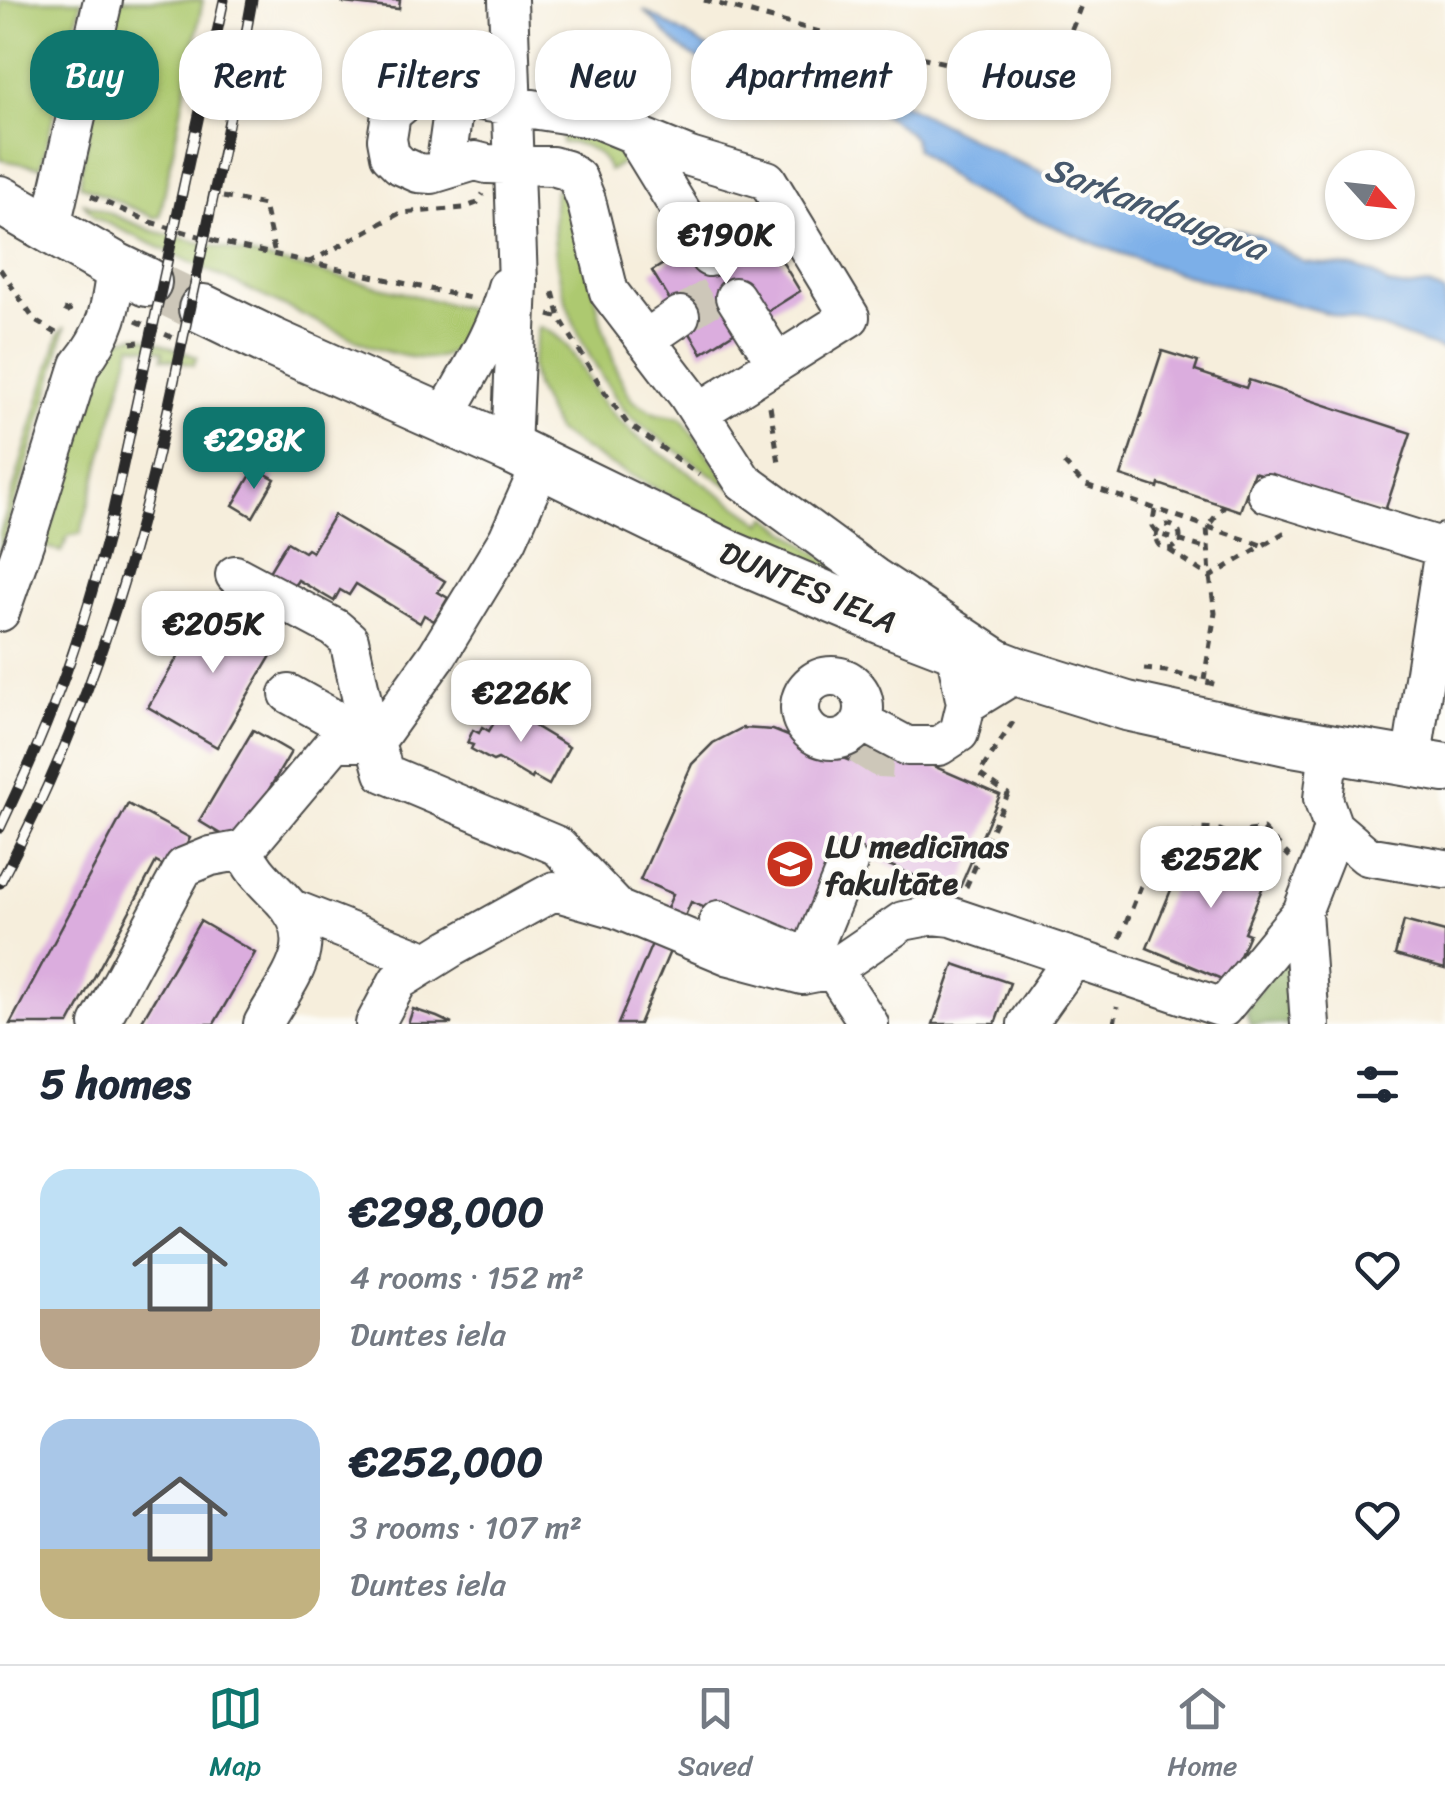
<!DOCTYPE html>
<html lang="en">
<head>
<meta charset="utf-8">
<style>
  body { margin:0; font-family:Sriracha,sans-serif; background:#f6f6f7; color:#1f2937; height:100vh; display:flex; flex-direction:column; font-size:38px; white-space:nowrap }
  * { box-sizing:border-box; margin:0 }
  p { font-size:32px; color:#747a83 }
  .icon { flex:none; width:55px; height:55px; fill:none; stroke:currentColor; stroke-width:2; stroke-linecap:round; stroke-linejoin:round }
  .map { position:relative; height:1024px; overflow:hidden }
  .details { display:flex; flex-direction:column; background:#fff; flex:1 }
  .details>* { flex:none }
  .top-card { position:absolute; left:30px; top:30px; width:1385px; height:90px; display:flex; gap:20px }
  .needle { width:65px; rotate:117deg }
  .tools { position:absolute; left:1325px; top:150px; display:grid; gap:20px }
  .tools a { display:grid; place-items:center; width:90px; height:90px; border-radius:50%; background:#fff; box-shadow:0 2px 8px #0004; font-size:50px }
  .price { position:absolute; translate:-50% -85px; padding:0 22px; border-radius:20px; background:#fff; color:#222; font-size:32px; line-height:65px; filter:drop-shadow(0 2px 5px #0008) }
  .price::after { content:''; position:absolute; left:50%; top:60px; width:30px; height:22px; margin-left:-15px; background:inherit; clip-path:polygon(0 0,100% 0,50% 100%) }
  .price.on { background:#0f766e; color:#fff }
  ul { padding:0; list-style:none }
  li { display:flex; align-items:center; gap:30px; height:250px; padding:0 40px }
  li span { display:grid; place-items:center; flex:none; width:280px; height:200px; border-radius:30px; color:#555 }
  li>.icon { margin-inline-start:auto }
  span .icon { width:120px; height:120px; fill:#fffc; stroke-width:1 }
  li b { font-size:42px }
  h2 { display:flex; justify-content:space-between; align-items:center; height:120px; padding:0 40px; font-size:42px }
  .pill { padding:0 35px; border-radius:40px; background:#fff; box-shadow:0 2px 8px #0004; font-size:35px; line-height:90px }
  .pill.on { background:#0f766e; color:#fff }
  .dock { display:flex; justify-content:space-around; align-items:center; height:140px; border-top:2px solid #e0e1e3; background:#fff; font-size:28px; color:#747a83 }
  .dock a { display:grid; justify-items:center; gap:5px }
  .dock .on { color:#0f766e }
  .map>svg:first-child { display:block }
  .green { fill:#adc970; stroke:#6c7a4e; stroke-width:2.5 }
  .forest { fill:#8aad62; stroke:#5a6c46; stroke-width:2.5 }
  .water { fill:#7cafe8; stroke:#546d8a; stroke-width:2.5 }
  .building { fill:#dbadde }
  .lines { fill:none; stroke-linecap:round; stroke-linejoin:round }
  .minor-tunnel { stroke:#cdc7b9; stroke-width:38; stroke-dasharray:38 19; stroke-linecap:butt }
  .major-tunnel { stroke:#cdc7b9; stroke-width:48; stroke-dasharray:48 24; stroke-linecap:butt }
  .minor-casing { stroke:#494846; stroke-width:42 }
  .major-casing { stroke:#494846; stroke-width:52 }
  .path { stroke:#494846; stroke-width:5; stroke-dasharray:8 8; stroke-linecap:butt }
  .minor { stroke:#fff; stroke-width:38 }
  .major { stroke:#fff; stroke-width:48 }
  .rail-casing { stroke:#2b2b2b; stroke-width:11 }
  .rail { stroke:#fdfcf7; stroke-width:8; stroke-dasharray:22; stroke-linecap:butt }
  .labels { text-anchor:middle; stroke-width:8; stroke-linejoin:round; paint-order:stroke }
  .street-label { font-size:32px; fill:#2b2b2b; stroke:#fdfcf7 }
  .poi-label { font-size:32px; font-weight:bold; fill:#2b2b2b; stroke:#fdfcf7; text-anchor:start }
  .water-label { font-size:35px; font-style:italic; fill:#47596d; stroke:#fdfcf7 }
</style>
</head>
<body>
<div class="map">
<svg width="1445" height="1024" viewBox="0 0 1445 1024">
  <rect width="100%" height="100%" fill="#fdfcf7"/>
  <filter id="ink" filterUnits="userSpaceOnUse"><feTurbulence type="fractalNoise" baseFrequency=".01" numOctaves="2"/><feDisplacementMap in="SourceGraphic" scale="20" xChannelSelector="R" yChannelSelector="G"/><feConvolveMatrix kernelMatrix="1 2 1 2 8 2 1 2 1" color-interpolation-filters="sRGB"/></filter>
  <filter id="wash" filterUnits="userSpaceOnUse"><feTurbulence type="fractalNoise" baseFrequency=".0048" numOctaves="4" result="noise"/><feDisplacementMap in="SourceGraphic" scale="40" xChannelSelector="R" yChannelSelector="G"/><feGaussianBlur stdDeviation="2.25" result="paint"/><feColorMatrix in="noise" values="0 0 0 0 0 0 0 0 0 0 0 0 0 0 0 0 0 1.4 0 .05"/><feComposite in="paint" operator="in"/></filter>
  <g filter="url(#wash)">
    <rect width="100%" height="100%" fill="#f6eedc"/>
    <path class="green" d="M 0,0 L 82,0 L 41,167 L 0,160 Z
      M 119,0 L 203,0 L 160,216 L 155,218 L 80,185 L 81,170 Z
      M 561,129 C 586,129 614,139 631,157 L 609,171 C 601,150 583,142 562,143 Z
      M 555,189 L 566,196 L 587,259 L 601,321 L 617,371 L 632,400 L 657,414 L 681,418 L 734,490 C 700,466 664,444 632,418 C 622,410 616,398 609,387 C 567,326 548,264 555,189 Z
      M 84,203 L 153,231 L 482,312 C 456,371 424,363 371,347 L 94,217 Z
      M 65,327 L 50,389 L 0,553 L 0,534 L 59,334 Z
      M 539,327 C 571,336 582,374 600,399 C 611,414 626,427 640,439 L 762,523 L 767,517 L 864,587 L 729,526 L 607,463 L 556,431 L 535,386 L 531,368 Z
      M 138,335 L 197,357 L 194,365 L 162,358 L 163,351 L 132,345 L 81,533 L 68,536 L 61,552 L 44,546 L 113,338 L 121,339 Z"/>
    <path class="forest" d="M 1286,950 L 1298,1024 L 1250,1024 L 1246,1009 Z"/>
    <path class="water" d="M 644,10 L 715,52 L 886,95 L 1015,161 L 1112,200 L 1154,205 L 1203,223 L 1258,236 L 1304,262 L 1352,267 L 1372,273 L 1389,285 L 1407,288 L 1428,285 L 1445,293 L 1445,351 L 1382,328 L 1168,270 L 1098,245 L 978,195 L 961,186 L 916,149 L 914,139 L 907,131 L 889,118 L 866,107 L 732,74 L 699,60 L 677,45 Z"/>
    <g id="blocks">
      <path class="building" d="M 344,0 L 400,0 L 399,9 L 343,3 Z
        M 760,225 L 800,291 L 702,353 L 652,271 L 688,249 L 697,264 Z
        M 1162,351 L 1198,362 L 1195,371 L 1246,388 L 1249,380 L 1411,433 L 1384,514 L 1254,472 L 1240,511 L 1159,484 L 1158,488 L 1121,476 Z
        M 255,468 L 275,479 L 253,517 L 233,505 Z
        M 334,515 L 445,581 L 438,592 L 448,598 L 434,621 L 424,615 L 420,623 L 356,584 L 349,595 L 340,590 L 334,601 L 298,580 L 289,594 L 264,580 L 287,542 L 304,552 L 307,549 L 312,552 Z
        M 209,604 L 278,644 L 217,747 L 148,707 Z
        M 512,701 L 536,714 L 531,724 L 569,747 L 549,785 L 533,776 L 532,779 L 498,759 L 493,761 L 471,749 L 473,745 L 467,743 L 473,730 L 479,733 L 482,727 L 489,731 L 495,721 L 500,723 Z
        M 742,728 L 773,730 L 850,761 L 862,741 L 878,742 L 1000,795 L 957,894 L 842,845 L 798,947 L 691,902 L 639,1024 L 618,1024 L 673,894 L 640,880 L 692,764 L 713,743 Z
        M 253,730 L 291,752 L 237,844 L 199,821 Z
        M 128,804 L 190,838 L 173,871 L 156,862 L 69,1024 L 10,1024 Z
        M 1206,838 L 1272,865 L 1244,932 L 1249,934 L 1229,982 L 1147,948 L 1178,873 L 1189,878 Z
        M 200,921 L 255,953 L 214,1024 L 140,1024 Z
        M 1404,921 L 1445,932 L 1445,969 L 1395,955 Z
        M 954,964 L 1010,983 L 995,1024 L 933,1024 Z
        M 413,1009 L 437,1017 L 452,1024 L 408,1024 Z"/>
    </g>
  </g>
  <g filter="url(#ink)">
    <use href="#blocks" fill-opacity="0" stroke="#494846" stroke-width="2.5"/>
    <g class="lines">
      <path class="minor-tunnel" d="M 680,316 L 728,287
        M 859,745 L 880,758 L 896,759 L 902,753"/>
      <path class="major-tunnel" d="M 147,282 L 203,309"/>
      <g class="minor-casing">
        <path id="minor" d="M 508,0 L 518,283 L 511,449
          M 633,133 L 709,257
          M 445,169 L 455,97
          M 50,230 L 103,0
          M 735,297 L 776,362
          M 645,340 L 680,316
          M 699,412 L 850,317 L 767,180 L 690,157 L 597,119 L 429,93 L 410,98 L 391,114 L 387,139 L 390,155 L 400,165 L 418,173 L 432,174 L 475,161 L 487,164 L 552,166 L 566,170 L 577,178 L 586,200 L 609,292 L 687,394 L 743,481 L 874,577 L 1018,672 L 966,704 L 955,649
          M 444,418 C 467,375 495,335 507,287
          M 542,463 L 508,539 L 438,654 L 375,742 L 384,773 L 558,846 L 616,907
          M 1267,493 L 1444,548
          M 235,575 L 335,628 L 349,640 L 363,705 L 375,742 L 289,694
          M 0,612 L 28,532 L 80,365 C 107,332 111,308 116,267
          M800 708a32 32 0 1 1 64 0a32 32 0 1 1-64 0Z
          M 862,722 L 907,746 L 939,746 L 959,733 L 966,704
          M 1329,749 L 1323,799 L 1333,827 L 1367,856 L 1445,869
          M 1411,763 L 1445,543
          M 292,909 L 428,962
          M 719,920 L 796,953
          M 833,969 L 869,1024
          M 802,975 L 848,863
          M 99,1024 L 184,867 L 211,856 L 244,850
          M 263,1024 C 285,982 326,944 282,899 C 267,883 252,871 244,850 L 335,742 L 375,742
          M 375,1024 L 398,981 L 451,948 L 554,891 L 617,909 L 730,956 L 802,975 L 833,969 L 903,921 L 934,915 L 952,917 L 1223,1008 L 1302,912
          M 1027,1024 L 1074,958
          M 1310,1024 L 1302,912 L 1326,851 L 1333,827"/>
      </g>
      <g class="major-casing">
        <path id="major" d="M 0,200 L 116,267 L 147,282
          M 203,309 L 271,342 L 511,449 L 729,555 L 885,621 L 1018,672 L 1127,706 L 1287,741 L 1445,768"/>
      </g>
      <path class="path" d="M 704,0 L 838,37 L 1007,78 C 1060,76 1066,43 1083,0
        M 91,196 L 150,222 L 223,243 L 470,298
        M 223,197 L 264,205 L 275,255
        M 308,263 L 400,213 L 464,208 L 477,203 L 483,194
        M 0,269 L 35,321 L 56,333
        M 553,292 L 560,318
        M 64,309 L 68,311 L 74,306
        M 549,315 L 560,318 L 603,390 L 627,423 L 699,475
        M 136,321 L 180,341
        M 131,343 L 162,339
        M 770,406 L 780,469
        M 1064,463 L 1083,484 L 1264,546
        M 1155,510 L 1152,526 L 1158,534 L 1208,549
        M1156 537a12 12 0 1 1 24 0a12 12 0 1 1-24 0Z
        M 1169,550 L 1210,577 L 1285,532
        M 1144,669 L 1166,671 L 1221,686
        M 1204,680 L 1215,613 L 1210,577 L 1207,527 L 1224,506
        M 1241,847 L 1249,831 L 1263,829 L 1290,857
        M 966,887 L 1008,794 L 979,774 L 1013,722
        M 1120,938 L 1151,861 L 1200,829 L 1220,830 L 1244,841
        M 1114,1024 L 1117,1007"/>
      <use href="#minor" class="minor"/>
      <use href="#major" class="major"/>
      <g class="rail-casing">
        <path id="rail" d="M 0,828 C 21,783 42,738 59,691 C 79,640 94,586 108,534 L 224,0
          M 0,883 C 57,775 102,661 135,544 C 157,466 173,386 190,306 C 212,204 234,103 252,0"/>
      </g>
      <use href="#rail" class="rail"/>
    </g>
  </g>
  <defs>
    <g id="school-disc" transform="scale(2.5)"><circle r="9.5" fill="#c8321e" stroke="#fdfcf7"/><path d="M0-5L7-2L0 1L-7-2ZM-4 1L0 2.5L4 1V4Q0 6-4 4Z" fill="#fff"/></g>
  </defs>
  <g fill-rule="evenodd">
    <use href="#school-disc" x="790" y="864"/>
  </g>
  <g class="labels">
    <g class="street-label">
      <text transform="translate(808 587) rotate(23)" y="11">DUNTES IELA</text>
    </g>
    <g class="poi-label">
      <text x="825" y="857">LU medicīnas<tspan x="825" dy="37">fakultāte</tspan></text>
    </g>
    <g class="water-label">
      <text transform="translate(1156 208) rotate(21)" y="12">Sarkandaugava</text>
    </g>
  </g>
</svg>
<div class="tools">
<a><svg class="needle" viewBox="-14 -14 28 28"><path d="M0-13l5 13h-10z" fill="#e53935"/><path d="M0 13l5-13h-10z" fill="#747a83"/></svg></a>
</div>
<b class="price" style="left:726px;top:287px">€190K</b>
<b class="price on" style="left:254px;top:492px">€298K</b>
<b class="price" style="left:213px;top:676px">€205K</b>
<b class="price" style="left:521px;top:745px">€226K</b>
<b class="price" style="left:1211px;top:911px">€252K</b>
<div class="top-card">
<a class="pill on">Buy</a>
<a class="pill">Rent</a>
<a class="pill">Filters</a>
<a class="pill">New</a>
<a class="pill">Apartment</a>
<a class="pill">House</a>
</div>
</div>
<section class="details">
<h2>5 homes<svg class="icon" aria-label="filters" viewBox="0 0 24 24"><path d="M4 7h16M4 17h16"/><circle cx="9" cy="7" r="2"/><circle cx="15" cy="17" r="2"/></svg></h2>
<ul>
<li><span style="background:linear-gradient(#bfe0f5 70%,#b9a48a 0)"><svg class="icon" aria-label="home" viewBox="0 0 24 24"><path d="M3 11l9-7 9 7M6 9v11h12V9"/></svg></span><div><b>€298,000</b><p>4 rooms · 152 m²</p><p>Duntes iela</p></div><svg class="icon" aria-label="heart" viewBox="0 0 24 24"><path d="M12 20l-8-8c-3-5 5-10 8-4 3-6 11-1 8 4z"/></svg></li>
<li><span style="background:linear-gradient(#a9c7e8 65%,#c2b280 0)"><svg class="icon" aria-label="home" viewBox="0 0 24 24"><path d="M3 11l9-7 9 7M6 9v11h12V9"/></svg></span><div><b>€252,000</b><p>3 rooms · 107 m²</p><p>Duntes iela</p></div><svg class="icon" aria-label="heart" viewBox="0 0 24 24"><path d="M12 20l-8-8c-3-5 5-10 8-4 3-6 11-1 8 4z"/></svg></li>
</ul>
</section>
<nav class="dock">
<a class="on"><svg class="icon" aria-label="map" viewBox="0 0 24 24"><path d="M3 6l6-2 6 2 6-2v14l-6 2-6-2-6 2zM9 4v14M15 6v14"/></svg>Map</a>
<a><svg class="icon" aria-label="saved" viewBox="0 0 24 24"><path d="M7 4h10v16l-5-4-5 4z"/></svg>Saved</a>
<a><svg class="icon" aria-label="home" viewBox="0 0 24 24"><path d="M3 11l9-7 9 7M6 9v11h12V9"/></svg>Home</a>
</nav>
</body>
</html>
